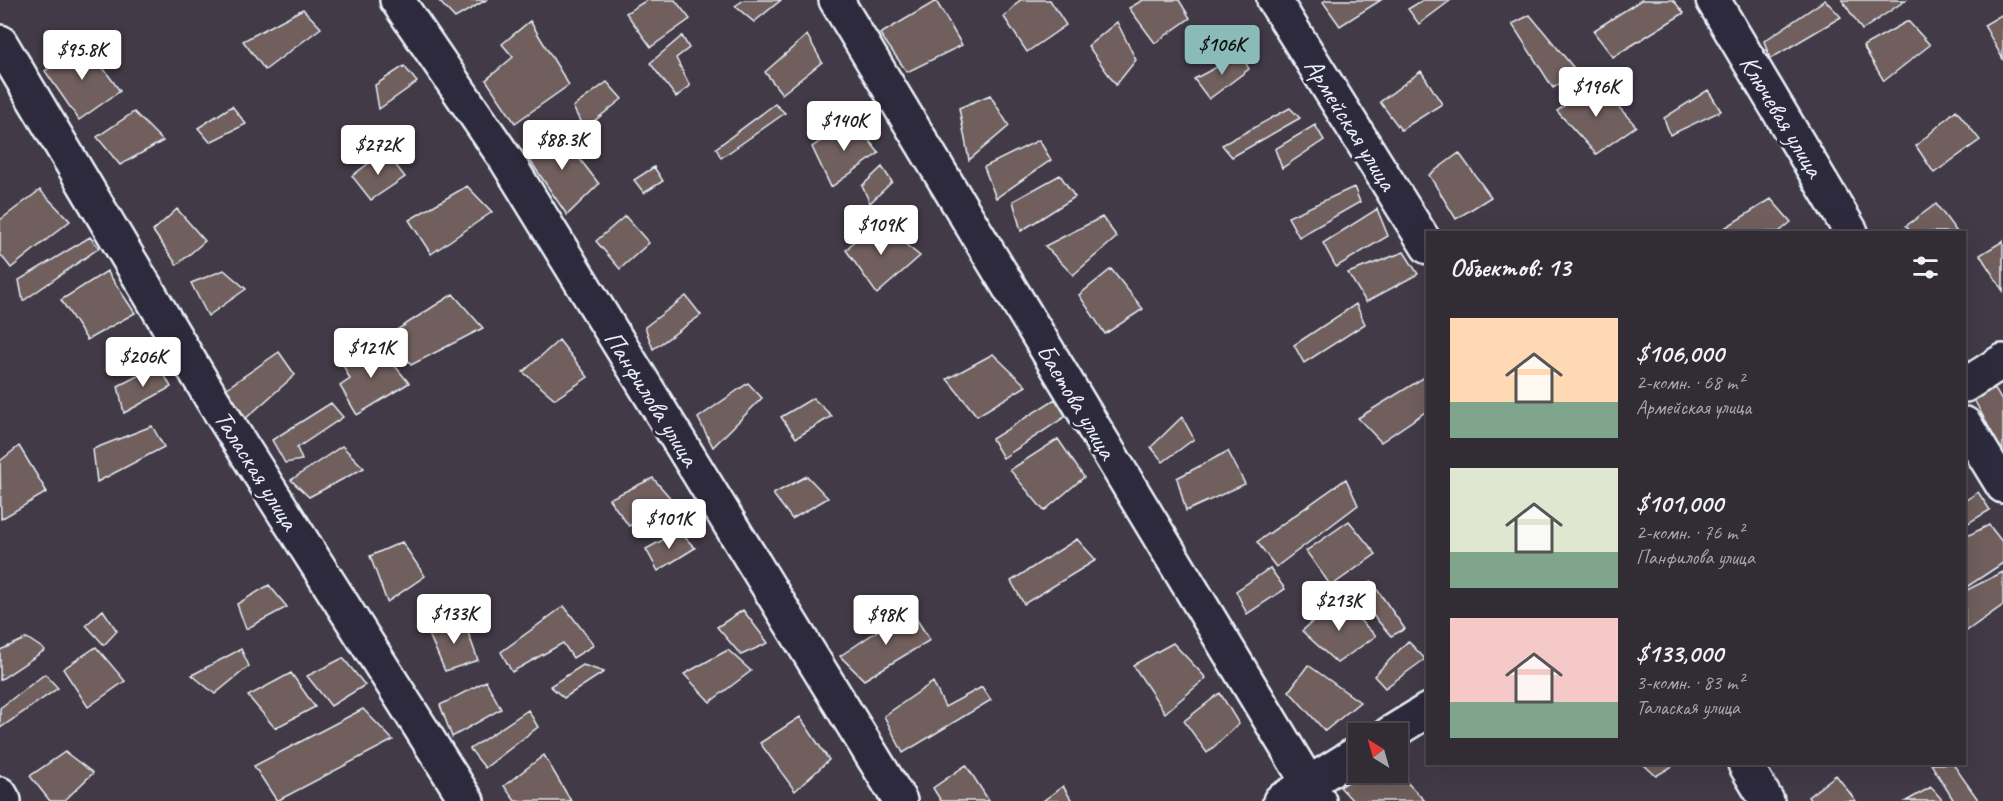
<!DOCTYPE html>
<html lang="ru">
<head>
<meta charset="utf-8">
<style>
  body { margin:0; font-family:Caveat,sans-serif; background:#3a343d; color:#f1f3f6; height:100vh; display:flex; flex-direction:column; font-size:22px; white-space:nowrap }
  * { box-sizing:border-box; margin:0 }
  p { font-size:20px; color:#a8a7ad }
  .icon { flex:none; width:33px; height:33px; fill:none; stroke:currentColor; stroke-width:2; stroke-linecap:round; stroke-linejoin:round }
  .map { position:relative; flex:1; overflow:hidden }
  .sheet { position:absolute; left:1426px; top:231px; width:540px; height:534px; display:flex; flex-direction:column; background:#322c35; border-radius:0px; box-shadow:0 6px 24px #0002,0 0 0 2px #4d4850 }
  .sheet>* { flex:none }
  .needle { width:39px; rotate:323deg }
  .fabs { position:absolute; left:1348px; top:723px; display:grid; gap:12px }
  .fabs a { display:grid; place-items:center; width:60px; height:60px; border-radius:0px; background:#322c35; box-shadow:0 6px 24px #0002,0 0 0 2px #4d4850; font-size:30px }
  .price { position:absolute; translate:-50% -51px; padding:0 14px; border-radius:6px; background:#fff; color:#222; font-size:20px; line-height:39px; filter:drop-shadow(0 2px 3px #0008) }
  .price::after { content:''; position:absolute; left:50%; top:36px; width:18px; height:14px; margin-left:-9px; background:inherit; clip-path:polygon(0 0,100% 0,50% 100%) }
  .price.current { background:#8bbbb9; color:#111 }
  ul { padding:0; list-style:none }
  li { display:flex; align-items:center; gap:18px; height:150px; padding:0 24px }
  li span { display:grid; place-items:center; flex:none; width:168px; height:120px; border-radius:0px; color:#555 }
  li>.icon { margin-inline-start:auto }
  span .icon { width:72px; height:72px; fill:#fffc; stroke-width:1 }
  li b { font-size:26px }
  h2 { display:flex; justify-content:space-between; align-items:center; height:72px; padding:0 24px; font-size:26px }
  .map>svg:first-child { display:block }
  .building { fill:#705f5d; stroke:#e8f1f8; stroke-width:1.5 }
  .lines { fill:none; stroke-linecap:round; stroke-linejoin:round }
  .minor-casing { stroke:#e8f1f8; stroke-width:38 }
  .minor { stroke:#2f2a3d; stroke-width:33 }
  .labels { text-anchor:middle; stroke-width:6; stroke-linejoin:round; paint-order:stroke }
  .street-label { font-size:26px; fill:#e8f1f8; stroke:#2f2a3d }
</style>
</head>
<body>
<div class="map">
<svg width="2003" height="801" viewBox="0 0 2003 801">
  <rect width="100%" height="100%" fill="#423a47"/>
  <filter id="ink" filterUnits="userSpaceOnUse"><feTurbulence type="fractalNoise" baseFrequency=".0167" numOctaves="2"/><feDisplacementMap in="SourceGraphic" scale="12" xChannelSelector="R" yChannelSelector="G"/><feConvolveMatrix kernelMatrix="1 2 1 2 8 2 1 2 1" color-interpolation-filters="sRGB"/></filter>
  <g filter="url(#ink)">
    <path class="building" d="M 438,0 L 486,0 L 455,18 Z
      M 647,0 L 675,0 L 690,19 L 651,47 L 626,13 Z
      M 744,0 L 781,0 L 754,22 L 735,6 Z
      M 1020,0 L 1050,0 L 1066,25 L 1027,52 L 1004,17 Z
      M 1143,0 L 1179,0 L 1190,18 L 1155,43 L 1129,8 Z
      M 1326,0 L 1381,0 L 1340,26 L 1323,2 Z
      M 1423,0 L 1451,0 L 1419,24 L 1408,9 Z
      M 1641,0 L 1673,0 L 1684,13 L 1613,57 L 1593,31 Z
      M 1825,0 L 1841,17 L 1770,59 L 1764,41 Z
      M 1842,0 L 1906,0 L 1862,30 Z
      M 936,1 L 962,45 L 907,72 L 880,34 Z
      M 303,9 L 321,28 L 265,70 L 243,41 Z
      M 2003,14 L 2003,59 L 1984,25 Z
      M 1530,15 L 1578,73 L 1553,88 L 1512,24 Z
      M 530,21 L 569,85 L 515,123 L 486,80 L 513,57 L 502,44 Z
      M 1908,21 L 1930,45 L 1884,81 L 1863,46 Z
      M 1117,22 L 1136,60 L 1116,85 L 1088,46 Z
      M 807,35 L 822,62 L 782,94 L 765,72 Z
      M 682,36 L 689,48 L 676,58 L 690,86 L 676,97 L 650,63 Z
      M 85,43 L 120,91 L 79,120 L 45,71 Z
      M 1241,54 L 1249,69 L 1209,99 L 1194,79 Z
      M 404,66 L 417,82 L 379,109 L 375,85 Z
      M 1421,71 L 1442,104 L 1401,130 L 1380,102 Z
      M 607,82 L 622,99 L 584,129 L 573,107 Z
      M 1596,82 L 1636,126 L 1596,154 L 1557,111 Z
      M 1708,90 L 1721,111 L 1670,135 L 1664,118 Z
      M 990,95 L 1009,126 L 969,160 L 959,108 Z
      M 775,104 L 785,113 L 721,158 L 716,148 Z
      M 232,106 L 246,124 L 210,142 L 198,128 Z
      M 1290,108 L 1300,118 L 1232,157 L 1222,145 Z
      M 1956,110 L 1980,140 L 1934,173 L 1916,146 Z
      M 134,112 L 163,141 L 120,165 L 97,137 Z
      M 852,119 L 879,153 L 831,187 L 812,147 Z
      M 1315,125 L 1324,140 L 1282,168 L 1275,149 Z
      M 555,127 L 599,184 L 567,215 L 527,156 Z
      M 1039,140 L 1051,160 L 996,198 L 984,167 Z
      M 385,151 L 405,177 L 371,200 L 352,176 Z
      M 1459,153 L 1491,197 L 1456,219 L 1429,175 Z
      M 654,167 L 663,181 L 644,193 L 634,180 Z
      M 882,167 L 892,182 L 870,203 L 862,186 Z
      M 1060,175 L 1075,197 L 1021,231 L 1013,201 Z
      M 467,186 L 492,212 L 431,254 L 409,220 Z
      M 1354,187 L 1360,202 L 1299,237 L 1288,217 Z
      M 40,190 L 70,221 L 11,268 L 0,254 L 0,220 Z
      M 1771,199 L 1791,222 L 1779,232 L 1718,232 Z
      M 1936,204 L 1957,232 L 1911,232 L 1906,226 Z
      M 177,209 L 205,241 L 177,265 L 153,231 Z
      M 1377,209 L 1388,236 L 1336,267 L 1323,243 Z
      M 625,216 L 649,243 L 620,269 L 596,241 Z
      M 1102,217 L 1117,237 L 1073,275 L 1045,246 Z
      M 874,219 L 920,256 L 877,294 L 846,250 Z
      M 90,237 L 99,248 L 23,301 L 19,280 Z
      M 2003,241 L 2003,291 L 1980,255 Z
      M 1404,252 L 1418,274 L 1366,302 L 1348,273 Z
      M 1111,269 L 1143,309 L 1105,334 L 1079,295 Z
      M 224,270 L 246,289 L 208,316 L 191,283 Z
      M 107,271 L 135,313 L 87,340 L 61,300 Z
      M 453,294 L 483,328 L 411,365 L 392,333 Z
      M 686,296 L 701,315 L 653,349 L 645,327 Z
      M 1356,304 L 1365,324 L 1304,363 L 1294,345 Z
      M 559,340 L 588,377 L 555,399 L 523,372 Z
      M 377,344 L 409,383 L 357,415 L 340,386 L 350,379 L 343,365 Z
      M 279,352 L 295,375 L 245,419 L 224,390 Z
      M 993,354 L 1026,386 L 977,416 L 947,379 Z
      M 159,365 L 171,387 L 124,413 L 118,386 Z
      M 1428,375 L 1428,410 L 1381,442 L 1358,418 Z
      M 1991,382 L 2003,403 L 2003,453 L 1971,394 Z
      M 748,383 L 762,398 L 713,447 L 698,418 Z
      M 813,398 L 832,416 L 796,438 L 781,417 Z
      M 1055,399 L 1066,416 L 1003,458 L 992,439 Z
      M 331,403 L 343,417 L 297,448 L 302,460 L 285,463 L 272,440 Z
      M 1182,417 L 1194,439 L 1163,462 L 1151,447 Z
      M 152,426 L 164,447 L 97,482 L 93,449 Z
      M 1058,439 L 1084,477 L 1044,511 L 1010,470 Z
      M 19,446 L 47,492 L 1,519 L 0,461 Z
      M 342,446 L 364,468 L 309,497 L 291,480 Z
      M 1228,451 L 1245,484 L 1186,511 L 1177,478 Z
      M 807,476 L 828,498 L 792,519 L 773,494 Z
      M 653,478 L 673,501 L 629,526 L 609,499 Z
      M 1346,479 L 1358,505 L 1276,567 L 1257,542 Z
      M 1978,492 L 1990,510 L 1965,525 L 1965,501 Z
      M 1349,521 L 1376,554 L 1331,586 L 1306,551 Z
      M 1989,525 L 2003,543 L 2003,563 L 1965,588 L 1965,537 Z
      M 679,531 L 695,548 L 658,571 L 646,549 Z
      M 1077,539 L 1096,560 L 1024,604 L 1011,581 Z
      M 402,542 L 425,576 L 387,602 L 370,556 Z
      M 1270,568 L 1285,589 L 1247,614 L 1236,591 Z
      M 2003,572 L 2003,605 L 1965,632 L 1965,591 Z
      M 1371,581 L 1405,629 L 1391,636 L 1353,592 Z
      M 269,585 L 287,607 L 246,629 L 237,604 Z
      M 1338,599 L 1376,636 L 1337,663 L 1302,631 Z
      M 564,606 L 594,645 L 573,658 L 563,643 L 512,672 L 501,652 Z
      M 910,609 L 930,640 L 864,680 L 840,656 Z
      M 103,610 L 117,631 L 104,645 L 86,625 Z
      M 743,610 L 768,643 L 741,655 L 717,627 Z
      M 462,616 L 478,660 L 445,671 L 429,634 Z
      M 27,638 L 45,650 L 0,680 L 0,650 Z
      M 1408,641 L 1425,659 L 1385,688 L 1374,676 Z
      M 1173,643 L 1206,678 L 1165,713 L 1133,665 Z
      M 96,647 L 125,681 L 88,707 L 63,669 Z
      M 241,649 L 249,666 L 215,694 L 192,675 Z
      M 728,650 L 751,671 L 710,702 L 684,674 Z
      M 343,658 L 365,685 L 331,706 L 307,676 Z
      M 583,665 L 604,672 L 564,698 L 550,686 Z
      M 1308,665 L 1360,702 L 1325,731 L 1289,691 Z
      M 291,673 L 315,707 L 275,728 L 248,696 Z
      M 45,674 L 58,688 L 0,728 L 0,708 Z
      M 486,681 L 501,709 L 452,737 L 440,705 Z
      M 933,682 L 945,707 L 982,687 L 991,700 L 903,753 L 884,716 Z
      M 1220,693 L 1239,724 L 1207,753 L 1184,721 Z
      M 363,709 L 393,740 L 277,801 L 254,766 Z
      M 528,710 L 538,727 L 485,768 L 470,749 Z
      M 800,717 L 829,760 L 795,791 L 760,743 Z
      M 65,752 L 93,773 L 64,801 L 50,801 L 30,776 Z
      M 544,755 L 571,801 L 515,801 L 504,786 Z
      M 1643,764 L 1676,764 L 1656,776 Z
      M 1931,764 L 1953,764 L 1979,801 L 1954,801 Z
      M 966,765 L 989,801 L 941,801 L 933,788 Z
      M 1364,772 L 1397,772 L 1425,801 L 1353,801 L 1340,787 Z
      M 1836,775 L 1856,801 L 1811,801 L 1808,797 Z
      M 1063,786 L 1072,801 L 1043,801 Z
      M 1931,787 L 1943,801 L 1906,801 Z"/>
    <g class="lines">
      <g class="minor-casing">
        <path id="minor" d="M 397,0 L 507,161 L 900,801
          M 836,0 L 1319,801
          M 1274,0 L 1428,247
          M 1713,0 L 1851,232
          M 0,42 L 212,399 L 467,801
          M 1965,385 L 2003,361
          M 1965,424 L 2003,486
          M 1389,734 L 1428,710
          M 1745,764 L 1767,801
          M 0,794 L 4,801
          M 1280,801 L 1359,752"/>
      </g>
      <use href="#minor" class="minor"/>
    </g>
  </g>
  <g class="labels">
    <g class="street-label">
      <text transform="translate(1782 116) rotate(59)" y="9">Ключевая улица</text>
      <text transform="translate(1351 124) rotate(58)" y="9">Армейская улица</text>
      <text transform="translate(652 398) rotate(58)" y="9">Панфилова улица</text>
      <text transform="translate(1077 401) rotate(59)" y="9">Баетова улица</text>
      <text transform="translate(257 470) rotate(58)" y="9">Талаская улица</text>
    </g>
  </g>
</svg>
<div class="fabs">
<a><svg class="needle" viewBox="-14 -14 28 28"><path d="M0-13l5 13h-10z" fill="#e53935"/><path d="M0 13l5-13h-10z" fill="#a8a7ad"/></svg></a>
</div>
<b class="price current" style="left:1222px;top:76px">$106K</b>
<b class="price" style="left:82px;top:81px">$95.8K</b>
<b class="price" style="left:1596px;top:118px">$196K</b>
<b class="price" style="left:844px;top:152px">$140K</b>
<b class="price" style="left:562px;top:171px">$88.3K</b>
<b class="price" style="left:378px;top:176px">$272K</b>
<b class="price" style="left:881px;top:256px">$109K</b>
<b class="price" style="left:371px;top:379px">$121K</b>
<b class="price" style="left:143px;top:388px">$206K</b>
<b class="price" style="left:669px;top:550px">$101K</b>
<b class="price" style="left:1339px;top:632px">$213K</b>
<b class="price" style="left:454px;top:645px">$133K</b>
<b class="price" style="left:886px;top:646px">$98K</b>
<section class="sheet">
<h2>Объектов: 13<svg class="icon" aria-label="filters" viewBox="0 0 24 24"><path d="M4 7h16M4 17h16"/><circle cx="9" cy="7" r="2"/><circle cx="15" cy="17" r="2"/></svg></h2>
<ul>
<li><span style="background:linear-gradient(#ffd9b3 70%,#7fa58c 0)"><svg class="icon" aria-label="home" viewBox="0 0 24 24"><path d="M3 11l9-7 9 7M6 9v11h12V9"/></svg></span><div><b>$106,000</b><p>2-комн. · 68 m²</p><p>Армейская улица</p></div></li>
<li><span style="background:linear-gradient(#dfe7d0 70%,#7fa58c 0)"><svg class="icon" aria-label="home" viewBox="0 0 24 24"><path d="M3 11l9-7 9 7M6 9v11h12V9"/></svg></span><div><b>$101,000</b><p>2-комн. · 76 m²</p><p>Панфилова улица</p></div></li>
<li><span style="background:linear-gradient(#f6c9c9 70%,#7fa58c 0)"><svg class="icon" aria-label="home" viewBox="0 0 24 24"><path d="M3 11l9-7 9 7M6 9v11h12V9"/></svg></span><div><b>$133,000</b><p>3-комн. · 83 m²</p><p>Талаская улица</p></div></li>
</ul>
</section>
</div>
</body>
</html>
